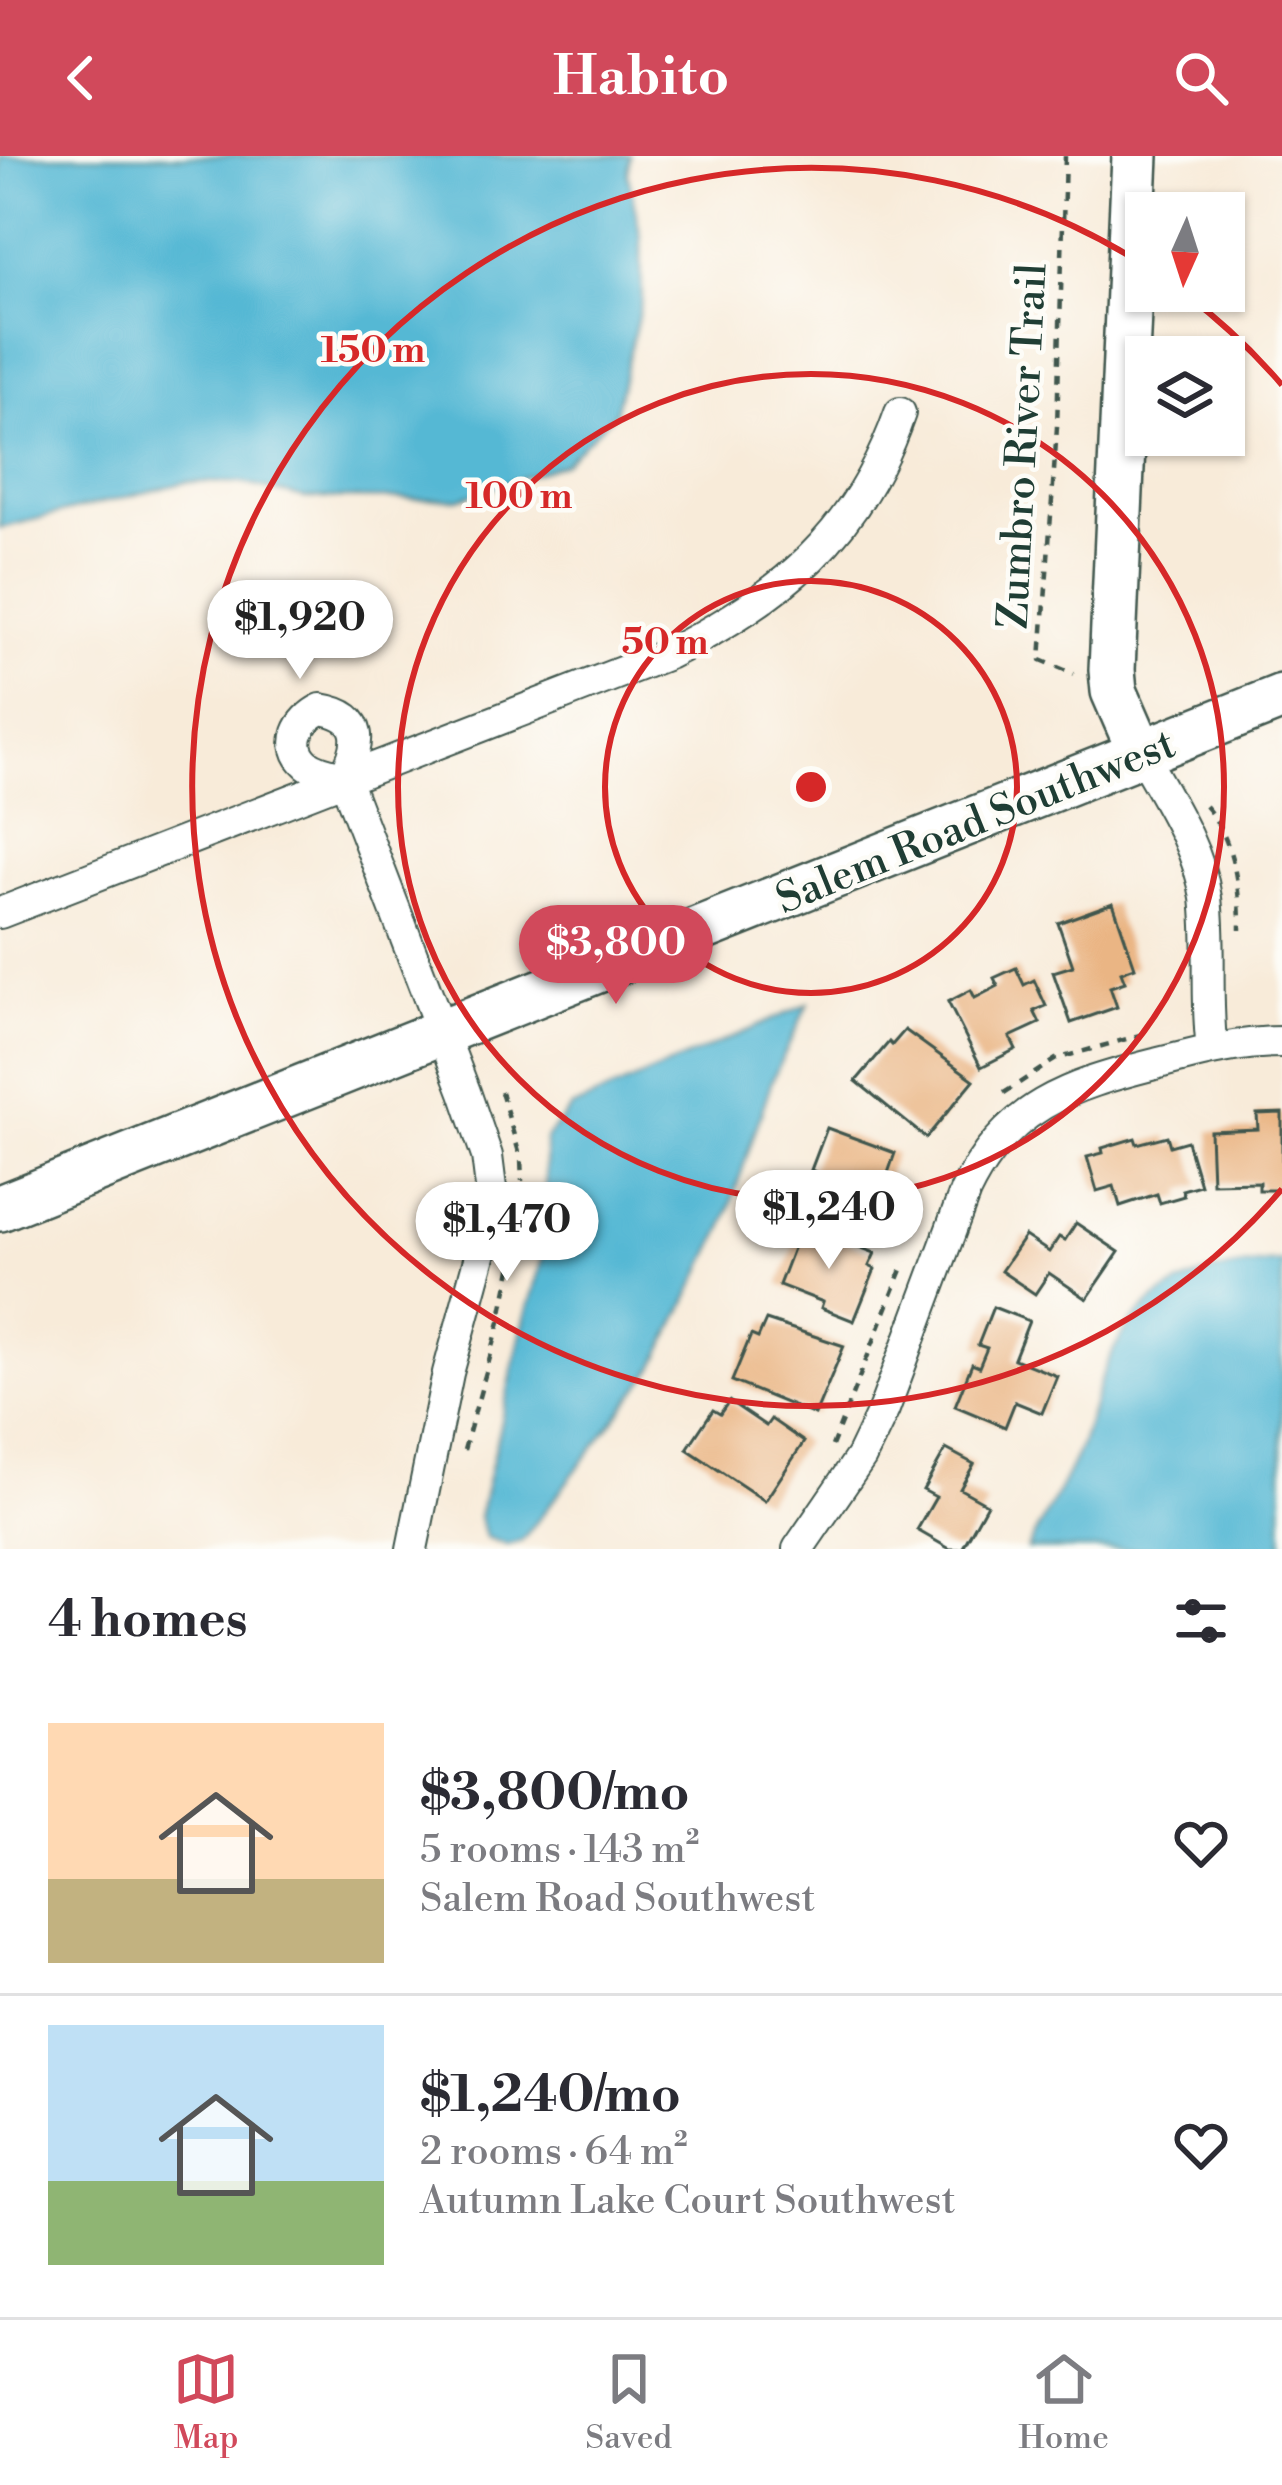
<!DOCTYPE html>
<html lang="en">
<head>
<meta charset="utf-8">
<style>
  body { margin:0; font-family:"Libre Bodoni",serif; background:#f7f7f7; color:#2b2b33; height:100vh; display:flex; flex-direction:column; font-size:45px; white-space:nowrap }
  * { box-sizing:border-box; margin:0 }
  p { font-size:39px; color:#7c7c81 }
  .icon { flex:none; width:66px; height:66px; fill:none; stroke:currentColor; stroke-width:2; stroke-linecap:round; stroke-linejoin:round }
  .map { position:relative; height:1393px; overflow:hidden }
  .sheet { display:flex; flex-direction:column; background:#fff; flex:1 }
  .sheet>* { flex:none }
  .needle { width:78px; rotate:183deg }
  .buttons { position:absolute; left:1125px; top:36px; display:grid; gap:24px }
  .buttons a { display:grid; place-items:center; width:120px; height:120px; border-radius:0px; background:#fff; box-shadow:0 3px 9px #0004; font-size:60px }
  .price { position:absolute; translate:-50% -102px; padding:0 27px; border-radius:42px; background:#fff; color:#222; font-size:39px; line-height:78px; filter:drop-shadow(0 3px 6px #0008) }
  .price::after { content:''; position:absolute; left:50%; top:72px; width:36px; height:27px; margin-left:-18px; background:inherit; clip-path:polygon(0 0,100% 0,50% 100%) }
  .price.on { background:#d1495b; color:#fff }
  ul { padding:0; list-style:none }
  li { display:flex; align-items:center; gap:36px; height:300px; padding:0 48px }
  li+li { border-top:3px solid #e1e1e2 }
  li span { display:grid; place-items:center; flex:none; width:336px; height:240px; border-radius:0px; color:#555 }
  li>.icon { margin-inline-start:auto }
  span .icon { width:144px; height:144px; fill:#fffc; stroke-width:1 }
  li b { font-size:51px }
  h2 { display:flex; justify-content:space-between; align-items:center; height:144px; padding:0 48px; font-size:51px }
  header { display:flex; justify-content:space-between; align-items:center; height:156px; padding:0 48px; background:#d1495b; color:#fff; font-size:54px; font-weight:700 }
  .menu { display:flex; justify-content:space-around; align-items:center; height:168px; border-top:3px solid #e1e1e2; background:#fff; font-size:33px; color:#7c7c81 }
  .menu a { display:grid; justify-items:center; gap:6px }
  .menu .on { color:#d1495b }
  .map>svg:first-child { display:block }
  .water { fill:#55b8d4; stroke:#3a7a84; stroke-width:3 }
  .building { fill:#eab584 }
  .lines { fill:none; stroke-linecap:round; stroke-linejoin:round }
  .street-casing { stroke:#40574d; stroke-width:34 }
  .secondary-casing { stroke:#40574d; stroke-width:50 }
  .path { stroke:#40574d; stroke-width:4.5; stroke-dasharray:9 9; stroke-linecap:butt }
  .street { stroke:#fff; stroke-width:30 }
  .secondary { stroke:#fff; stroke-width:45 }
  .ring { fill:none; stroke:#d62828; stroke-width:6 }
  .labels { text-anchor:middle; stroke-width:9; stroke-linejoin:round; paint-order:stroke }
  .street-label { font-size:42px; fill:#1f3d34; stroke:#fdfcf7 }
  .centre { fill:#d62828; stroke:#fdfcf7; stroke-width:6 }
  .ring-label { font-size:36px; text-anchor:middle; font-weight:bold; fill:#d62828; stroke:#fdfcf7; stroke-width:9; stroke-linejoin:round; paint-order:stroke }
</style>
</head>
<body>
<header><svg class="icon" aria-label="back" viewBox="0 0 24 24"><path d="M15 5l-7 7 7 7"/></svg>Habito<svg class="icon" aria-label="search" viewBox="0 0 24 24"><circle cx="10" cy="10" r="6"/><path d="M15 15l6 6"/></svg></header>
<div class="map">
<svg width="1282" height="1393" viewBox="0 0 1282 1393">
  <rect width="100%" height="100%" fill="#fdfcf7"/>
  <filter id="ink" filterUnits="userSpaceOnUse"><feTurbulence type="fractalNoise" baseFrequency=".00833" numOctaves="2"/><feDisplacementMap in="SourceGraphic" scale="24" xChannelSelector="R" yChannelSelector="G"/><feConvolveMatrix kernelMatrix="1 2 1 2 8 2 1 2 1" color-interpolation-filters="sRGB"/></filter>
  <filter id="wash" filterUnits="userSpaceOnUse"><feTurbulence type="fractalNoise" baseFrequency=".004" numOctaves="4" result="noise"/><feDisplacementMap in="SourceGraphic" scale="48" xChannelSelector="R" yChannelSelector="G"/><feGaussianBlur stdDeviation="2.7" result="paint"/><feColorMatrix in="noise" values="0 0 0 0 0 0 0 0 0 0 0 0 0 0 0 0 0 1.4 0 .05"/><feComposite in="paint" operator="in"/></filter>
  <g filter="url(#wash)">
    <rect width="100%" height="100%" fill="#f8ebd9"/>
    <path class="water" d="M 0,0 L 630,0 L 628,19 L 641,81 L 642,144 L 615,257 L 563,308 L 458,343 L 304,342 L 243,327 L 187,326 L 0,372 Z
      M 808,848 L 772,924 L 723,1072 L 654,1212 L 522,1385 L 507,1389 L 485,1381 L 479,1361 L 521,1177 L 546,1089 L 545,983 L 571,952 Z
      M 1282,1106 L 1282,1393 L 1027,1393 C 1043,1363 1061,1333 1075,1302 C 1087,1277 1092,1249 1101,1223 C 1133,1134 1194,1111 1282,1106 Z"/>
    <g id="blocks">
      <path class="building" d="M 1113,747 L 1135,811 L 1121,816 L 1125,826 L 1110,831 L 1117,851 L 1071,867 L 1053,816 L 1073,810 L 1058,767 Z
        M 1016,812 L 1024,829 L 1034,824 L 1046,850 L 1034,855 L 1040,867 L 1010,881 L 1016,893 L 981,911 L 948,846 L 971,834 L 975,842 L 998,830 L 994,822 Z
        M 905,874 L 974,924 L 926,982 L 856,925 L 889,886 L 892,889 Z
        M 1282,957 L 1282,1034 L 1259,1034 L 1259,1026 L 1212,1027 L 1210,975 L 1258,973 L 1257,958 Z
        M 827,972 L 895,997 L 886,1023 L 905,1030 L 893,1063 L 886,1059 L 881,1072 L 845,1059 L 850,1045 L 813,1030 L 818,1017 L 811,1014 Z
        M 1167,980 L 1170,990 L 1187,985 L 1200,1029 L 1182,1034 L 1184,1040 L 1160,1047 L 1157,1038 L 1120,1050 L 1114,1030 L 1097,1035 L 1087,1001 L 1103,997 L 1102,992 L 1135,982 L 1137,988 Z
        M 1076,1067 L 1119,1096 L 1087,1143 L 1049,1117 L 1035,1138 L 1001,1115 L 1025,1080 L 1049,1096 L 1059,1081 L 1065,1084 Z
        M 802,1069 L 875,1097 L 869,1110 L 875,1113 L 854,1165 L 821,1152 L 823,1146 L 779,1129 Z
        M 993,1151 L 1029,1165 L 1014,1203 L 1057,1220 L 1042,1257 L 1015,1246 L 1005,1271 L 955,1250 L 972,1208 L 979,1211 L 987,1192 L 978,1189 Z
        M 766,1164 L 844,1190 L 815,1259 L 732,1225 L 751,1179 L 758,1182 Z
        M 729,1245 L 766,1270 L 771,1263 L 804,1286 L 765,1345 L 687,1293 L 713,1254 L 720,1258 Z
        M 946,1293 L 974,1308 L 960,1333 L 987,1348 L 962,1393 L 950,1393 L 917,1374 L 936,1341 L 923,1334 Z"/>
    </g>
  </g>
  <g filter="url(#ink)">
    <use href="#blocks" fill-opacity="0" stroke="#40574d" stroke-width="3"/>
    <g class="lines">
      <g class="street-casing">
        <path id="street" d="M 321,553 C 366,560 361,588 344,621 C 332,618 317,616 307,608 C 285,589 300,563 321,553 Z
          M 1141,597 C 1166,642 1199,691 1206,742 C 1212,792 1205,843 1212,893
          M 344,621 L 465,936 L 487,1000 L 492,1040 L 489,1067 L 448,1217 L 412,1393
          M 0,757 L 668,498 C 781,442 858,378 900,257
          M 798,1393 L 861,1301 L 884,1253 L 965,1036 C 1006,950 1068,930 1155,908 C 1197,897 1238,886 1282,886"/>
      </g>
      <g class="secondary-casing">
        <path id="secondary" d="M 1135,0 L 1112,514 L 1114,535 L 1141,597
          M 0,1052 L 1282,541"/>
      </g>
      <path class="path" d="M 1065,0 L 1057,271 L 1041,504 L 1074,518
        M 1205,650 C 1234,682 1240,732 1240,774
        M 501,936 L 521,1003 L 522,1025
        M 1004,937 L 1056,903 L 1141,879
        M 832,1290 L 903,1111
        M 464,1294 L 500,1166 L 517,1084"/>
      <use href="#street" class="street"/>
      <use href="#secondary" class="secondary"/>
    </g>
  </g>
  <g class="ring">
    <circle cx="811" cy="631" r="206"/>
    <circle cx="811" cy="631" r="413"/>
    <path d="M1282 1033A619 619 0 1 1 1144 109M1184 137A619 619 0 0 1 1282 229"/>
  </g>
  <g class="labels">
    <g class="street-label">
      <text transform="translate(1021 290) rotate(-87)" y="15">Zumbro River Trail</text>
      <text transform="translate(975 664) rotate(-22)" y="15">Salem Road Southwest</text>
    </g>
  </g>
  <circle cx="811" cy="631" r="18" class="centre"/>
  <g class="ring-label">
    <text x="373" y="206">150 m</text>
    <text x="519" y="352">100 m</text>
    <text x="665" y="498">50 m</text>
  </g>
</svg>
<div class="buttons">
<a><svg class="needle" viewBox="-14 -14 28 28"><path d="M0-13l5 13h-10z" fill="#e53935"/><path d="M0 13l5-13h-10z" fill="#7c7c81"/></svg></a>
<a><svg class="icon" aria-label="layers" viewBox="0 0 24 24"><path d="M12 4l9 5-9 5-9-5zM3 14l9 5 9-5"/></svg></a>
</div>
<b class="price" style="left:300px;top:526px">$1,920</b>
<b class="price on" style="left:616px;top:851px">$3,800</b>
<b class="price" style="left:829px;top:1116px">$1,240</b>
<b class="price" style="left:507px;top:1128px">$1,470</b>
</div>
<section class="sheet">
<h2>4 homes<svg class="icon" aria-label="filters" viewBox="0 0 24 24"><path d="M4 7h16M4 17h16"/><circle cx="9" cy="7" r="2"/><circle cx="15" cy="17" r="2"/></svg></h2>
<ul>
<li><span style="background:linear-gradient(#ffd9b3 65%,#c2b280 0)"><svg class="icon" aria-label="home" viewBox="0 0 24 24"><path d="M3 11l9-7 9 7M6 9v11h12V9"/></svg></span><div><b>$3,800/mo</b><p>5 rooms · 143 m²</p><p>Salem Road Southwest</p></div><svg class="icon" aria-label="heart" viewBox="0 0 24 24"><path d="M12 20l-8-8c-3-5 5-10 8-4 3-6 11-1 8 4z"/></svg></li>
<li><span style="background:linear-gradient(#bfe0f5 65%,#8fb573 0)"><svg class="icon" aria-label="home" viewBox="0 0 24 24"><path d="M3 11l9-7 9 7M6 9v11h12V9"/></svg></span><div><b>$1,240/mo</b><p>2 rooms · 64 m²</p><p>Autumn Lake Court Southwest</p></div><svg class="icon" aria-label="heart" viewBox="0 0 24 24"><path d="M12 20l-8-8c-3-5 5-10 8-4 3-6 11-1 8 4z"/></svg></li>
</ul>
</section>
<nav class="menu">
<a class="on"><svg class="icon" aria-label="map" viewBox="0 0 24 24"><path d="M3 6l6-2 6 2 6-2v14l-6 2-6-2-6 2zM9 4v14M15 6v14"/></svg>Map</a>
<a><svg class="icon" aria-label="saved" viewBox="0 0 24 24"><path d="M7 4h10v16l-5-4-5 4z"/></svg>Saved</a>
<a><svg class="icon" aria-label="home" viewBox="0 0 24 24"><path d="M3 11l9-7 9 7M6 9v11h12V9"/></svg>Home</a>
</nav>
</body>
</html>
